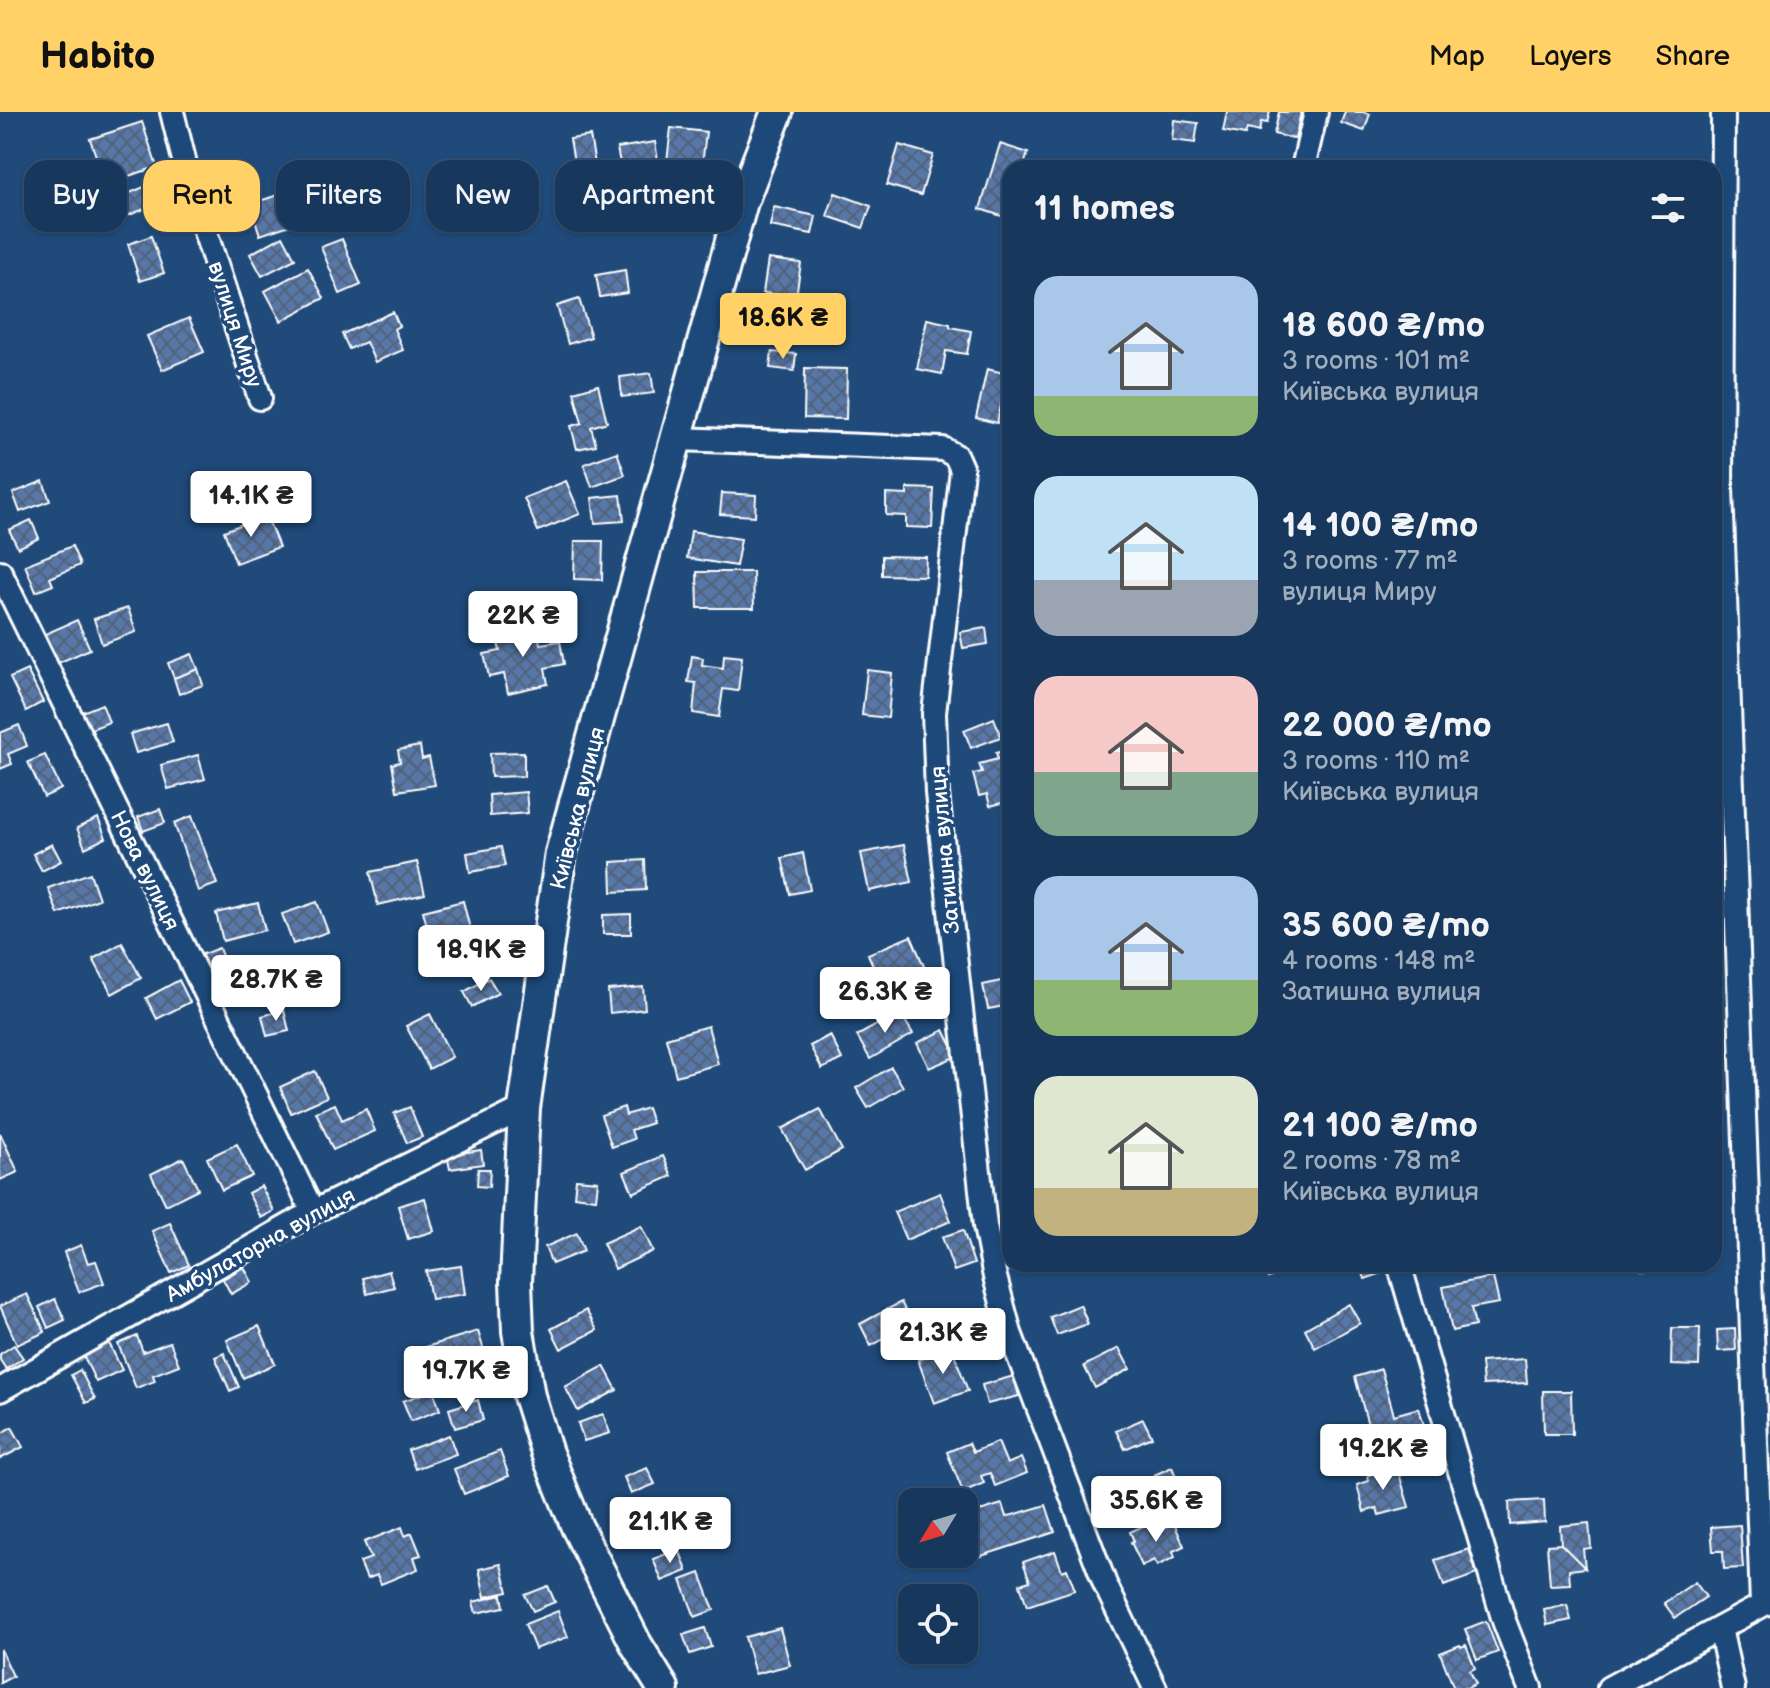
<!DOCTYPE html>
<html lang="en">
<head>
<meta charset="utf-8">
<style>
  body { margin:0; font-family:"Balsamiq Sans",sans-serif; background:#244365; color:#f1f3f6; height:100vh; display:flex; flex-direction:column; font-size:30px; white-space:nowrap }
  * { box-sizing:border-box; margin:0 }
  p { font-size:26px; color:#9eacbb }
  .icon { flex:none; width:44px; height:44px; fill:none; stroke:currentColor; stroke-width:2; stroke-linecap:round; stroke-linejoin:round }
  .map { position:relative; flex:1; overflow:hidden }
  .drawer { position:absolute; left:1002px; top:48px; width:720px; height:1112px; display:flex; flex-direction:column; background:#17385c; border-radius:24px; box-shadow:0 2px 6px #0004,0 0 0 2px #365272 }
  .drawer>* { flex:none }
  .hud { position:absolute; left:24px; top:48px; width:760px; height:72px; display:flex; gap:16px }
  .needle { width:52px; rotate:232deg }
  .controls { position:absolute; left:898px; top:1376px; display:grid; gap:16px }
  .controls a { display:grid; place-items:center; width:80px; height:80px; border-radius:16px; background:#17385c; box-shadow:0 2px 6px #0004,0 0 0 2px #365272; font-size:40px }
  .price { position:absolute; translate:-50% -68px; padding:0 18px; border-radius:8px; background:#fff; color:#222; font-size:26px; line-height:52px; filter:drop-shadow(0 2px 4px #0008) }
  .price::after { content:''; position:absolute; left:50%; top:48px; width:24px; height:18px; margin-left:-12px; background:inherit; clip-path:polygon(0 0,100% 0,50% 100%) }
  .price.selected { background:#ffd166; color:#111 }
  ul { padding:0; list-style:none }
  li { display:flex; align-items:center; gap:24px; height:200px; padding:0 32px }
  li span { display:grid; place-items:center; flex:none; width:224px; height:160px; border-radius:24px; color:#555 }
  li>.icon { margin-inline-start:auto }
  span .icon { width:96px; height:96px; fill:#fffc; stroke-width:1 }
  li b { font-size:34px }
  h2 { display:flex; justify-content:space-between; align-items:center; height:96px; padding:0 32px; font-size:34px }
  .chip { padding:0 28px; border-radius:24px; background:#17385c; box-shadow:0 2px 6px #0004,0 0 0 2px #365272; font-size:28px; line-height:72px }
  .chip.selected { background:#ffd166; color:#111 }
  header { display:flex; align-items:center; gap:48px; box-sizing:border-box; height:112px; padding:0 40px; background:#ffd166; color:#111 }
  header strong { font-size:38px }
  nav { display:flex; gap:44px; margin-inline-start:auto; font-size:28px }
  .map>svg:first-child { display:block }
  .building { fill:url(#building-cross-hatch); stroke:#fff; stroke-width:2 }
  .lines { fill:none; stroke-linecap:round; stroke-linejoin:round }
  .street-casing { stroke:#fff; stroke-width:28 }
  .secondary-casing { stroke:#fff; stroke-width:36 }
  .street { stroke:#1f4a7a; stroke-width:22 }
  .secondary { stroke:#1f4a7a; stroke-width:30 }
  .labels { text-anchor:middle; stroke-width:7; stroke-linejoin:round; paint-order:stroke }
  .street-label { font-size:22px; fill:#fff; stroke:#1f4a7a }
</style>
</head>
<body>
<header>
<strong>Habito</strong>
<nav><a>Map</a><a>Layers</a><a>Share</a></nav>
</header>
<div class="map">
<svg width="1770" height="1576" viewBox="0 0 1770 1576">
  <defs>
    <pattern id="building-cross-hatch" width="8" height="8" patternUnits="userSpaceOnUse" patternTransform="scale(2)"><rect width="8" height="8" fill="#5677a8"/><path d="M0 0l8 8M0 8l8-8" fill="none" stroke="#51627a"/></pattern>
  </defs>
  <rect width="100%" height="100%" fill="#1f4a7a"/>
  <filter id="ink" filterUnits="userSpaceOnUse"><feTurbulence type="fractalNoise" baseFrequency=".0125" numOctaves="2"/><feDisplacementMap in="SourceGraphic" scale="16" xChannelSelector="R" yChannelSelector="G"/><feConvolveMatrix kernelMatrix="1 2 1 2 8 2 1 2 1" color-interpolation-filters="sRGB"/></filter>
  <g filter="url(#ink)">
    <path class="building" d="M 1227,0 L 1270,0 L 1267,11 L 1261,10 L 1259,20 L 1247,17 L 1245,23 L 1223,19 Z
      M 1279,0 L 1301,0 L 1295,27 L 1274,22 Z
      M 1345,0 L 1363,0 L 1370,2 L 1364,19 L 1341,11 Z
      M 1174,8 L 1198,11 L 1195,31 L 1172,28 Z
      M 142,10 L 157,55 L 90,76 L 81,49 L 96,44 L 90,27 Z
      M 671,16 L 706,20 L 701,61 L 666,58 Z
      M 590,24 L 595,52 L 575,56 L 570,27 Z
      M 655,30 L 659,54 L 622,61 L 617,36 Z
      M 1000,32 L 1028,41 L 1023,56 L 1010,56 L 1010,100 L 1008,106 L 980,97 Z
      M 899,33 L 933,43 L 921,83 L 887,73 Z
      M 144,75 L 152,94 L 127,104 L 120,85 Z
      M 618,77 L 622,109 L 599,113 L 594,81 Z
      M 294,78 L 305,108 L 260,123 L 250,92 Z
      M 835,81 L 871,94 L 863,116 L 827,104 Z
      M 774,95 L 816,104 L 812,122 L 770,114 Z
      M 151,124 L 164,161 L 140,169 L 128,132 Z
      M 283,124 L 295,147 L 262,164 L 250,142 Z
      M 342,127 L 361,173 L 340,182 L 321,135 Z
      M 768,147 L 801,151 L 796,185 L 763,181 Z
      M 308,156 L 324,186 L 281,209 L 265,179 Z
      M 625,158 L 628,181 L 600,185 L 596,163 Z
      M 579,187 L 591,225 L 568,232 L 557,194 Z
      M 781,197 L 827,209 L 822,229 L 776,217 Z
      M 393,200 L 399,214 L 394,217 L 403,238 L 375,250 L 366,230 L 349,237 L 342,222 Z
      M 189,206 L 204,240 L 162,258 L 147,224 Z
      M 927,207 L 950,212 L 950,215 L 971,219 L 967,242 L 946,239 L 942,262 L 917,257 Z
      M 772,240 L 796,242 L 794,259 L 770,256 Z
      M 805,256 L 847,257 L 846,307 L 804,306 Z
      M 987,257 L 1008,262 L 997,311 L 976,306 Z
      M 651,261 L 654,281 L 622,285 L 620,265 Z
      M 598,273 L 607,310 L 591,315 L 596,333 L 577,337 L 571,314 L 582,311 L 574,280 Z
      M 617,340 L 625,363 L 592,375 L 584,352 Z
      M 43,369 L 50,389 L 20,400 L 13,381 Z
      M 566,369 L 580,402 L 538,419 L 524,386 Z
      M 907,376 L 934,377 L 932,416 L 906,415 L 906,404 L 886,403 L 886,382 L 907,383 Z
      M 722,381 L 756,383 L 755,404 L 720,402 Z
      M 621,383 L 624,409 L 595,411 L 592,386 Z
      M 266,403 L 279,435 L 236,451 L 224,419 Z
      M 31,408 L 39,426 L 18,436 L 9,418 Z
      M 691,419 L 741,427 L 736,454 L 687,446 Z
      M 575,429 L 603,429 L 602,468 L 574,467 Z
      M 72,434 L 80,453 L 50,466 L 53,473 L 36,480 L 25,453 Z
      M 882,444 L 926,445 L 925,464 L 882,463 Z
      M 697,460 L 753,460 L 754,496 L 698,496 Z
      M 128,496 L 136,520 L 102,532 L 94,507 Z
      M 77,508 L 90,537 L 56,552 L 43,523 Z
      M 537,514 L 540,532 L 560,529 L 564,552 L 545,556 L 548,572 L 508,581 L 504,562 L 489,565 L 484,542 L 500,539 L 496,522 Z
      M 986,516 L 988,532 L 963,536 L 960,520 Z
      M 192,542 L 198,557 L 174,566 L 168,551 Z
      M 724,543 L 742,545 L 738,579 L 723,577 L 719,605 L 693,601 L 696,571 L 688,570 L 692,544 L 703,546 L 702,553 L 723,556 Z
      M 198,557 L 203,573 L 179,582 L 174,566 Z
      M 27,558 L 43,590 L 26,599 L 10,566 Z
      M 867,558 L 892,561 L 888,606 L 862,603 Z
      M 102,592 L 109,610 L 87,619 L 80,601 Z
      M 994,606 L 1001,625 L 971,636 L 964,618 Z
      M 167,611 L 173,630 L 136,641 L 130,622 Z
      M 19,613 L 27,634 L 8,642 L 12,652 L 0,657 L 0,621 Z
      M 420,634 L 422,647 L 429,645 L 435,673 L 397,679 L 392,652 L 400,650 L 398,638 Z
      M 1010,637 L 1010,664 L 1007,665 L 1010,676 L 1010,689 L 990,694 L 987,682 L 979,684 L 973,662 L 982,660 L 979,652 L 998,647 L 996,641 Z
      M 524,640 L 524,664 L 491,665 L 490,641 Z
      M 45,643 L 61,677 L 44,685 L 28,650 Z
      M 198,643 L 205,667 L 168,677 L 161,653 Z
      M 526,680 L 528,701 L 490,704 L 489,683 Z
      M 160,697 L 165,711 L 143,719 L 138,705 Z
      M 192,704 L 217,772 L 198,779 L 174,711 Z
      M 98,706 L 106,726 L 85,736 L 77,716 Z
      M 52,732 L 61,749 L 42,759 L 33,742 Z
      M 904,733 L 912,770 L 869,779 L 861,741 Z
      M 501,735 L 505,754 L 470,760 L 467,741 Z
      M 803,741 L 810,778 L 790,782 L 782,746 Z
      M 645,748 L 646,778 L 612,780 L 611,750 Z
      M 417,750 L 425,782 L 378,793 L 370,760 Z
      M 90,761 L 99,787 L 58,802 L 48,776 Z
      M 463,789 L 476,841 L 437,851 L 423,799 Z
      M 317,790 L 328,820 L 293,832 L 282,802 Z
      M 258,791 L 265,818 L 223,829 L 216,801 Z
      M 631,802 L 631,822 L 603,822 L 603,803 Z
      M 911,824 L 926,859 L 883,878 L 868,842 Z
      M 122,831 L 141,866 L 112,882 L 93,847 Z
      M 219,836 L 228,860 L 209,866 L 200,843 Z
      M 268,850 L 277,882 L 252,889 L 243,857 Z
      M 489,866 L 498,881 L 472,895 L 464,880 Z
      M 1010,867 L 1010,893 L 988,897 L 983,873 Z
      M 179,868 L 190,890 L 157,907 L 146,886 Z
      M 643,875 L 645,897 L 610,901 L 608,878 Z
      M 284,898 L 289,919 L 267,924 L 262,904 Z
      M 900,900 L 913,922 L 870,947 L 857,924 Z
      M 430,902 L 452,945 L 429,957 L 406,914 Z
      M 708,914 L 718,952 L 676,964 L 666,926 Z
      M 944,918 L 957,944 L 929,956 L 917,931 Z
      M 830,923 L 842,947 L 822,957 L 810,934 Z
      M 891,955 L 903,975 L 868,996 L 856,976 Z
      M 315,959 L 327,985 L 291,1001 L 280,975 Z
      M 335,992 L 342,1008 L 366,997 L 375,1019 L 333,1038 L 316,1000 Z
      M 410,995 L 422,1025 L 407,1031 L 394,1001 Z
      M 624,995 L 626,1003 L 647,996 L 652,1011 L 631,1018 L 634,1027 L 612,1035 L 601,1003 Z
      M 820,997 L 842,1038 L 805,1058 L 782,1017 Z
      M 0,1021 L 18,1060 L 0,1068 Z
      M 237,1032 L 252,1064 L 222,1078 L 207,1046 Z
      M 481,1038 L 483,1052 L 450,1057 L 447,1043 Z
      M 663,1044 L 672,1064 L 633,1081 L 624,1060 Z
      M 183,1046 L 198,1077 L 166,1093 L 151,1062 Z
      M 478,1057 L 490,1057 L 489,1075 L 477,1074 Z
      M 576,1067 L 598,1069 L 596,1087 L 574,1084 Z
      M 261,1074 L 274,1099 L 261,1106 L 248,1081 Z
      M 940,1081 L 951,1109 L 906,1128 L 894,1100 Z
      M 425,1086 L 434,1119 L 408,1127 L 398,1094 Z
      M 170,1111 L 189,1153 L 171,1161 L 152,1119 Z
      M 641,1114 L 653,1139 L 615,1157 L 603,1131 Z
      M 963,1118 L 974,1152 L 954,1159 L 942,1125 Z
      M 577,1121 L 584,1139 L 552,1152 L 545,1135 Z
      M 81,1133 L 88,1151 L 96,1149 L 104,1171 L 79,1180 L 64,1140 Z
      M 1263,1152 L 1298,1152 L 1299,1155 L 1268,1166 Z
      M 1360,1152 L 1386,1152 L 1388,1159 L 1365,1167 Z
      M 1641,1152 L 1678,1152 L 1678,1158 L 1641,1158 Z
      M 461,1154 L 465,1182 L 431,1187 L 426,1159 Z
      M 244,1155 L 252,1170 L 231,1182 L 223,1167 Z
      M 389,1159 L 394,1175 L 367,1182 L 363,1166 Z
      M 1493,1165 L 1499,1191 L 1471,1196 L 1475,1214 L 1452,1219 L 1443,1175 Z
      M 27,1182 L 45,1220 L 17,1233 L 0,1194 Z
      M 55,1187 L 65,1208 L 48,1216 L 39,1195 Z
      M 901,1190 L 912,1212 L 871,1234 L 860,1212 Z
      M 1349,1192 L 1360,1211 L 1315,1236 L 1305,1217 Z
      M 1080,1193 L 1088,1212 L 1057,1223 L 1050,1205 Z
      M 586,1198 L 597,1218 L 561,1237 L 551,1217 Z
      M 259,1214 L 275,1252 L 243,1266 L 227,1228 Z
      M 1672,1216 L 1700,1216 L 1699,1254 L 1671,1253 Z
      M 1735,1217 L 1736,1238 L 1718,1239 L 1717,1218 Z
      M 478,1219 L 485,1242 L 433,1258 L 426,1235 Z
      M 137,1224 L 143,1240 L 170,1230 L 179,1253 L 153,1263 L 155,1269 L 136,1276 L 118,1232 Z
      M 109,1231 L 122,1258 L 96,1270 L 83,1243 Z
      M 14,1233 L 23,1246 L 6,1257 L 0,1248 L 0,1242 Z
      M 952,1236 L 968,1279 L 934,1291 L 918,1248 Z
      M 1119,1236 L 1130,1257 L 1095,1276 L 1084,1254 Z
      M 224,1241 L 239,1275 L 230,1279 L 215,1245 Z
      M 1525,1247 L 1527,1271 L 1483,1273 L 1481,1250 Z
      M 604,1254 L 617,1278 L 578,1299 L 565,1275 Z
      M 1381,1257 L 1394,1303 L 1419,1296 L 1425,1317 L 1390,1326 L 1386,1312 L 1369,1317 L 1355,1265 Z
      M 80,1258 L 95,1287 L 86,1291 L 71,1263 Z
      M 1014,1264 L 1019,1284 L 987,1292 L 982,1273 Z
      M 433,1278 L 440,1298 L 411,1309 L 403,1289 Z
      M 1543,1279 L 1571,1279 L 1572,1322 L 1544,1322 Z
      M 478,1288 L 483,1308 L 455,1316 L 449,1297 Z
      M 603,1302 L 610,1321 L 584,1329 L 578,1311 Z
      M 1143,1307 L 1152,1325 L 1125,1337 L 1116,1319 Z
      M 12,1315 L 23,1335 L 0,1347 L 0,1322 Z
      M 449,1323 L 456,1342 L 415,1357 L 408,1338 Z
      M 998,1330 L 1007,1352 L 1021,1346 L 1027,1361 L 995,1374 L 990,1361 L 981,1364 L 984,1371 L 963,1380 L 947,1340 L 969,1331 L 973,1340 Z
      M 500,1339 L 509,1364 L 464,1382 L 454,1357 Z
      M 1172,1355 L 1186,1389 L 1168,1396 L 1154,1363 Z
      M 1397,1355 L 1409,1395 L 1379,1403 L 1377,1396 L 1364,1400 L 1357,1373 L 1369,1369 L 1368,1363 Z
      M 647,1356 L 655,1372 L 631,1382 L 624,1365 Z
      M 1544,1388 L 1545,1410 L 1510,1413 L 1509,1390 Z
      M 1002,1392 L 1006,1405 L 1046,1393 L 1055,1420 L 972,1447 L 964,1422 L 964,1404 Z
      M 685,1393 L 691,1408 L 668,1418 L 661,1403 Z
      M 1149,1411 L 1154,1420 L 1174,1411 L 1184,1434 L 1173,1439 L 1175,1445 L 1157,1454 L 1154,1448 L 1142,1454 L 1131,1430 L 1134,1429 L 1130,1420 Z
      M 1589,1411 L 1591,1436 L 1583,1437 L 1585,1456 L 1561,1432 L 1560,1414 Z
      M 1740,1413 L 1743,1456 L 1724,1457 L 1723,1439 L 1713,1439 L 1711,1415 Z
      M 402,1415 L 405,1424 L 412,1421 L 421,1443 L 414,1445 L 418,1457 L 381,1472 L 377,1463 L 367,1467 L 360,1450 L 371,1446 L 364,1430 Z
      M 1561,1432 L 1585,1456 L 1569,1458 L 1570,1472 L 1550,1473 L 1547,1433 Z
      M 679,1437 L 687,1459 L 662,1469 L 653,1447 Z
      M 1469,1437 L 1477,1462 L 1444,1474 L 1435,1448 Z
      M 1055,1439 L 1062,1459 L 1067,1457 L 1075,1478 L 1027,1494 L 1020,1472 L 1030,1469 L 1023,1450 Z
      M 501,1452 L 508,1480 L 485,1485 L 479,1457 Z
      M 700,1461 L 714,1498 L 695,1505 L 681,1468 Z
      M 1695,1470 L 1706,1485 L 1675,1506 L 1664,1491 Z
      M 548,1474 L 555,1490 L 533,1499 L 525,1483 Z
      M 502,1483 L 504,1495 L 476,1501 L 473,1490 Z
      M 1567,1493 L 1571,1508 L 1547,1513 L 1544,1498 Z
      M 558,1499 L 568,1525 L 535,1537 L 525,1512 Z
      M 1486,1509 L 1498,1540 L 1477,1548 L 1465,1517 Z
      M 705,1516 L 711,1535 L 690,1542 L 683,1523 Z
      M 780,1516 L 790,1553 L 755,1562 L 745,1525 Z
      M 1460,1533 L 1461,1535 L 1466,1533 L 1475,1556 L 1470,1559 L 1476,1572 L 1467,1576 L 1454,1576 L 1440,1541 Z
      M 1,1538 L 13,1564 L 0,1571 L 0,1539 Z"/>
    <g class="lines">
      <g class="street-casing">
        <path id="street" d="M 172,0 L 192,80 L 260,286
          M 1723,0 L 1721,376 L 1762,1493
          M 1303,56 L 1316,0
          M 677,327 L 943,337 L 956,344 L 962,358 L 934,601 L 937,681 L 985,1114 L 995,1165 L 1010,1221 L 1105,1472 L 1155,1576
          M 0,460 L 313,1100
          M 1399,1152 L 1504,1509 L 1530,1576
          M 0,1278 L 313,1100 L 524,996
          M 1720,1516 L 1733,1576
          M 1609,1576 L 1770,1489"/>
      </g>
      <g class="secondary-casing">
        <path id="secondary" d="M 663,1576 L 636,1532 L 577,1415 L 547,1341 L 529,1284 L 518,1219 L 516,1170 L 524,996 L 561,741 L 742,90 L 777,0"/>
      </g>
      <use href="#street" class="street"/>
      <use href="#secondary" class="secondary"/>
    </g>
  </g>
  <g class="labels">
    <g class="street-label">
      <text transform="translate(236 212) rotate(72)" y="8">вулиця Миру</text>
      <text transform="translate(577 696) rotate(-76)" y="8">Київська вулиця</text>
      <text transform="translate(944 738) rotate(-95)" y="8">Затишна вулиця</text>
      <text transform="translate(146 758) rotate(64)" y="8">Нова вулиця</text>
      <text transform="translate(260 1132) rotate(-29)" y="8">Амбулаторна вулиця</text>
    </g>
  </g>
</svg>
<div class="controls">
<a><svg class="needle" viewBox="-14 -14 28 28"><path d="M0-13l5 13h-10z" fill="#e53935"/><path d="M0 13l5-13h-10z" fill="#9eacbb"/></svg></a>
<a><svg class="icon" aria-label="locate" viewBox="0 0 24 24"><circle cx="12" cy="12" r="6"/><path d="M12 2v4M12 18v4M2 12h4M18 12h4"/></svg></a>
</div>
<b class="price selected" style="left:783px;top:249px">18.6K ₴</b>
<b class="price" style="left:251px;top:427px">14.1K ₴</b>
<b class="price" style="left:523px;top:547px">22K ₴</b>
<b class="price" style="left:481px;top:881px">18.9K ₴</b>
<b class="price" style="left:276px;top:911px">28.7K ₴</b>
<b class="price" style="left:885px;top:923px">26.3K ₴</b>
<b class="price" style="left:943px;top:1264px">21.3K ₴</b>
<b class="price" style="left:466px;top:1302px">19.7K ₴</b>
<b class="price" style="left:1383px;top:1380px">19.2K ₴</b>
<b class="price" style="left:1156px;top:1432px">35.6K ₴</b>
<b class="price" style="left:670px;top:1453px">21.1K ₴</b>
<div class="hud">
<a class="chip">Buy</a>
<a class="chip selected">Rent</a>
<a class="chip">Filters</a>
<a class="chip">New</a>
<a class="chip">Apartment</a>
</div>
<section class="drawer">
<h2>11 homes<svg class="icon" aria-label="filters" viewBox="0 0 24 24"><path d="M4 7h16M4 17h16"/><circle cx="9" cy="7" r="2"/><circle cx="15" cy="17" r="2"/></svg></h2>
<ul>
<li><span style="background:linear-gradient(#a9c7e8 75%,#8fb573 0)"><svg class="icon" aria-label="home" viewBox="0 0 24 24"><path d="M3 11l9-7 9 7M6 9v11h12V9"/></svg></span><div><b>18 600 ₴/mo</b><p>3 rooms · 101 m²</p><p>Київська вулиця</p></div></li>
<li><span style="background:linear-gradient(#bfe0f5 65%,#9aa5b1 0)"><svg class="icon" aria-label="home" viewBox="0 0 24 24"><path d="M3 11l9-7 9 7M6 9v11h12V9"/></svg></span><div><b>14 100 ₴/mo</b><p>3 rooms · 77 m²</p><p>вулиця Миру</p></div></li>
<li><span style="background:linear-gradient(#f6c9c9 60%,#7fa58c 0)"><svg class="icon" aria-label="home" viewBox="0 0 24 24"><path d="M3 11l9-7 9 7M6 9v11h12V9"/></svg></span><div><b>22 000 ₴/mo</b><p>3 rooms · 110 m²</p><p>Київська вулиця</p></div></li>
<li><span style="background:linear-gradient(#a9c7e8 65%,#8fb573 0)"><svg class="icon" aria-label="home" viewBox="0 0 24 24"><path d="M3 11l9-7 9 7M6 9v11h12V9"/></svg></span><div><b>35 600 ₴/mo</b><p>4 rooms · 148 m²</p><p>Затишна вулиця</p></div></li>
<li><span style="background:linear-gradient(#dfe7d0 70%,#c2b280 0)"><svg class="icon" aria-label="home" viewBox="0 0 24 24"><path d="M3 11l9-7 9 7M6 9v11h12V9"/></svg></span><div><b>21 100 ₴/mo</b><p>2 rooms · 78 m²</p><p>Київська вулиця</p></div></li>
</ul>
</section>
</div>
</body>
</html>
